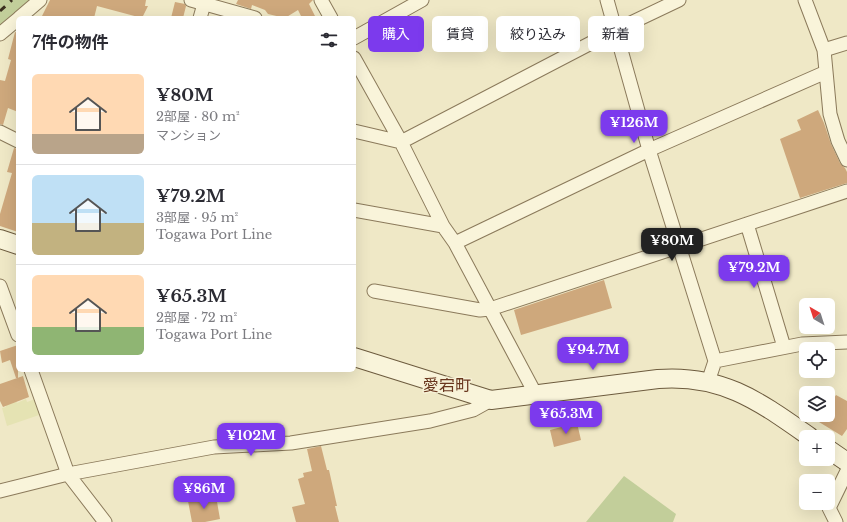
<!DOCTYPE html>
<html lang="ja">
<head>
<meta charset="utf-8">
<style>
  body { margin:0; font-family:"Libre Baskerville","Noto Sans JP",serif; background:#f7f7f7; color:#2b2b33; height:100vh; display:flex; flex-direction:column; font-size:15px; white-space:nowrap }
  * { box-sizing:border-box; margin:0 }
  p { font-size:13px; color:#7c7c81 }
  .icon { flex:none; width:22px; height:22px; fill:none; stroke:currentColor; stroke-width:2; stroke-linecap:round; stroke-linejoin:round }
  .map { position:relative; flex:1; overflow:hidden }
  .panel { position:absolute; left:16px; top:16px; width:340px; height:356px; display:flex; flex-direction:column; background:#fff; border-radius:6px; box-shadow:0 4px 16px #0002 }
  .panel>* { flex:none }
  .banner { position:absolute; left:368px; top:16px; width:380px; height:36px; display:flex; gap:8px }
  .needle { width:26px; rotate:321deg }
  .fabs { position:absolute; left:799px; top:298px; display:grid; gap:8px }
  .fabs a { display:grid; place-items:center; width:36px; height:36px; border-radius:6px; background:#fff; box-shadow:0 4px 16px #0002; font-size:20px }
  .price { position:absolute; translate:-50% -34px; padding:0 9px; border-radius:8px; background:#7c3aed; color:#fff; font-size:13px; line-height:26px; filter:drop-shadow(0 1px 2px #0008) }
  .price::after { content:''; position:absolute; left:50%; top:24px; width:12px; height:9px; margin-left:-6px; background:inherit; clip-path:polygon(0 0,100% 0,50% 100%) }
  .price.on { background:#222; color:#fff }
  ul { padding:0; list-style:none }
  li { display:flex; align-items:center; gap:12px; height:100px; padding:0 16px }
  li+li { border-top:1px solid #e1e1e2 }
  li span { display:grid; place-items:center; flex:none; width:112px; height:80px; border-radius:6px; color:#555 }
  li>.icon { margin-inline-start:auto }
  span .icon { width:48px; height:48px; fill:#fffc; stroke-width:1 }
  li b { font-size:17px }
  h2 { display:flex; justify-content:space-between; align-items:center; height:48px; padding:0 16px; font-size:17px }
  .tag { padding:0 14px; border-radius:6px; background:#fff; box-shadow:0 4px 16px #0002; font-size:14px; line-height:36px }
  .tag.on { background:#7c3aed; color:#fff }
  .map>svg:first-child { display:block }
  .farmland { fill:#e5e3b3 }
  .green { fill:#c2ce9a }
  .building { fill:#cea87c }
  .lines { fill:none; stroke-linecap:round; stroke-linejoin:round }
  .minor-casing { stroke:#8b7a5b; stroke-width:15 }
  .secondary-casing { stroke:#6d5b3e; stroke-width:20 }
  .minor { stroke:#f9f4da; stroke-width:13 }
  .secondary { stroke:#f9f4da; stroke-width:18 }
  .rail { stroke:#3b301f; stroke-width:3; stroke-dasharray:7 7; stroke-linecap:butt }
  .labels { text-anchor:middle; stroke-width:3; stroke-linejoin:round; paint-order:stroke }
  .quarter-label { font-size:16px; fill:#69361e; stroke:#f6f1d6 }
</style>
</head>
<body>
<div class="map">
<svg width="847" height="522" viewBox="0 0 847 522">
  <rect width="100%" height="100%" fill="#efe8c6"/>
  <path class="farmland" d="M 15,398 L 17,403 L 26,399 L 27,402 L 38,398 L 42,414 L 7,426 L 2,408 L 6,407 L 5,402 Z"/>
  <path class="green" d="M 0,0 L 34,0 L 0,28 Z
    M 624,476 L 676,514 L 673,522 L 586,522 Z"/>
  <path class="building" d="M 50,0 L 146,0 L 145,6 L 148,6 L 142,18 L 97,6 L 94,18 L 41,18 Z
    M 238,0 L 313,0 L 309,4 L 316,18 L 302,18 L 298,10 L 285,18 L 268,14 L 265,10 L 252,5 L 251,9 L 236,4 Z
    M 175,2 L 185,4 L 186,6 L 183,18 L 171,18 Z
    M 15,32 L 18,33 L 18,112 L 8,108 L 3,125 L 0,124 L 0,80 L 5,81 L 11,60 L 8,59 Z
    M 818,110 L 824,123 L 831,144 L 840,163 L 845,168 L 847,172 L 847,183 L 800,198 L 780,139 L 801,130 L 797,120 Z
    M 14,148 L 18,149 L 18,232 L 0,226 L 0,214 L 12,173 L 7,172 Z
    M 604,280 L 612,308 L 521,335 L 514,310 Z
    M 18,345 L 18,378 L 16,378 L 10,360 L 2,363 L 0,351 Z
    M 23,376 L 29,397 L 3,407 L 0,401 L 0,384 Z
    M 836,395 L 847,401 L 847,429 L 842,436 L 819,422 L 823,415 L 828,415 L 828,407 Z
    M 577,423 L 581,440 L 554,447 L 550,430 Z
    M 321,446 L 327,470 L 329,470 L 337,506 L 335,506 L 339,522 L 296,522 L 292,507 L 305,504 L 298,479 L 304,477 L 303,473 L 312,471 L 307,449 Z
    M 216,496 L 220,519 L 205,522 L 192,522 L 188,501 Z"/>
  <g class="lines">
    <g class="minor-casing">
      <path id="minor" d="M 191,0 L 255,18
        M 321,0 L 331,18
        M 607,0 L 649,150 L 715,361 L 708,382
        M 805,0 L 824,50 L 830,114 L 838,141 L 847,160
        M 19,18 L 40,0
        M 200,18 L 204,4 L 207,0
        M 0,34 L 18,19
        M 354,38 L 422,0
        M 824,50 L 847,43
        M 354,58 L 401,142 L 443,226 L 455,243 L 536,395
        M 354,131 L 401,142 L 616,30 L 679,0
        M 0,132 L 18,141
        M 354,210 L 443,226
        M 747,224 L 784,347
        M 455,243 L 649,150 L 826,72
        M 0,286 L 18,335
        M 374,291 L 480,310 L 490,309 L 847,191
        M 715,361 L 802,344 L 847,342
        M 31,370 L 68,474 L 105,522
        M 0,491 L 68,474 L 214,447 L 291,443 L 430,421 L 473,410 L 491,400
        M 836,522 L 829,508 L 847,471"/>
    </g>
    <g class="secondary-casing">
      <path id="secondary" d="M 0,239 L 18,245
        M 354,357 L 491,400 L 658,379 C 723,374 760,402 810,437
        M 828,449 L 847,462"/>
    </g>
    <use href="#minor" class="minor"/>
    <use href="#secondary" class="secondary"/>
    <path class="rail" d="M 0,11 L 12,0"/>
  </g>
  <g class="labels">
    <g class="quarter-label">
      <text x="447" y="391">愛宕町</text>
    </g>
  </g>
</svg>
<div class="fabs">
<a><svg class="needle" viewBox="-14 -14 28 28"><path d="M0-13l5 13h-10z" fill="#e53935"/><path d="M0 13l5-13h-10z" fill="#7c7c81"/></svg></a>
<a><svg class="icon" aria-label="locate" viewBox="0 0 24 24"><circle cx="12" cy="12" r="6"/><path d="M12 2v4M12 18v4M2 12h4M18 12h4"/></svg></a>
<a><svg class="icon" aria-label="layers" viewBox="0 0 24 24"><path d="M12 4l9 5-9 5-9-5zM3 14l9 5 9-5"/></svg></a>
<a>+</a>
<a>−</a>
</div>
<b class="price" style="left:634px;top:144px">¥126M</b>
<b class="price on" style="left:672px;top:262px">¥80M</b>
<b class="price" style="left:754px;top:289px">¥79.2M</b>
<b class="price" style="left:593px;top:371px">¥94.7M</b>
<b class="price" style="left:566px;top:435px">¥65.3M</b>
<b class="price" style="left:251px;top:457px">¥102M</b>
<b class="price" style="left:204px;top:510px">¥86M</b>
<div class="banner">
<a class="tag on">購入</a>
<a class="tag">賃貸</a>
<a class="tag">絞り込み</a>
<a class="tag">新着</a>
</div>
<section class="panel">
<h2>7件の物件<svg class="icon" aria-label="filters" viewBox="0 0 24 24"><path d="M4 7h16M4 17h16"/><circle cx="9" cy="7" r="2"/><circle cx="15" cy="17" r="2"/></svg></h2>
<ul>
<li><span style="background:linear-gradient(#ffd9b3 75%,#b9a48a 0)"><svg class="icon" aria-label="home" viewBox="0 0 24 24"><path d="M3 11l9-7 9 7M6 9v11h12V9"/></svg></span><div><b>¥80M</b><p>2部屋 · 80 m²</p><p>マンション</p></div></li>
<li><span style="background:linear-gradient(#bfe0f5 60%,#c2b280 0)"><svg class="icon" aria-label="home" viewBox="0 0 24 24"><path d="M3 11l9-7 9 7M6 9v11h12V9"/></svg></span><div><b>¥79.2M</b><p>3部屋 · 95 m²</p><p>Togawa Port Line</p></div></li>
<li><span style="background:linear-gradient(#ffd9b3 65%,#8fb573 0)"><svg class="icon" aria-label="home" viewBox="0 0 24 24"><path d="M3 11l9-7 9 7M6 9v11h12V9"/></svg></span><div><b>¥65.3M</b><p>2部屋 · 72 m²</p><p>Togawa Port Line</p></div></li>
</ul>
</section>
</div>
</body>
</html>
